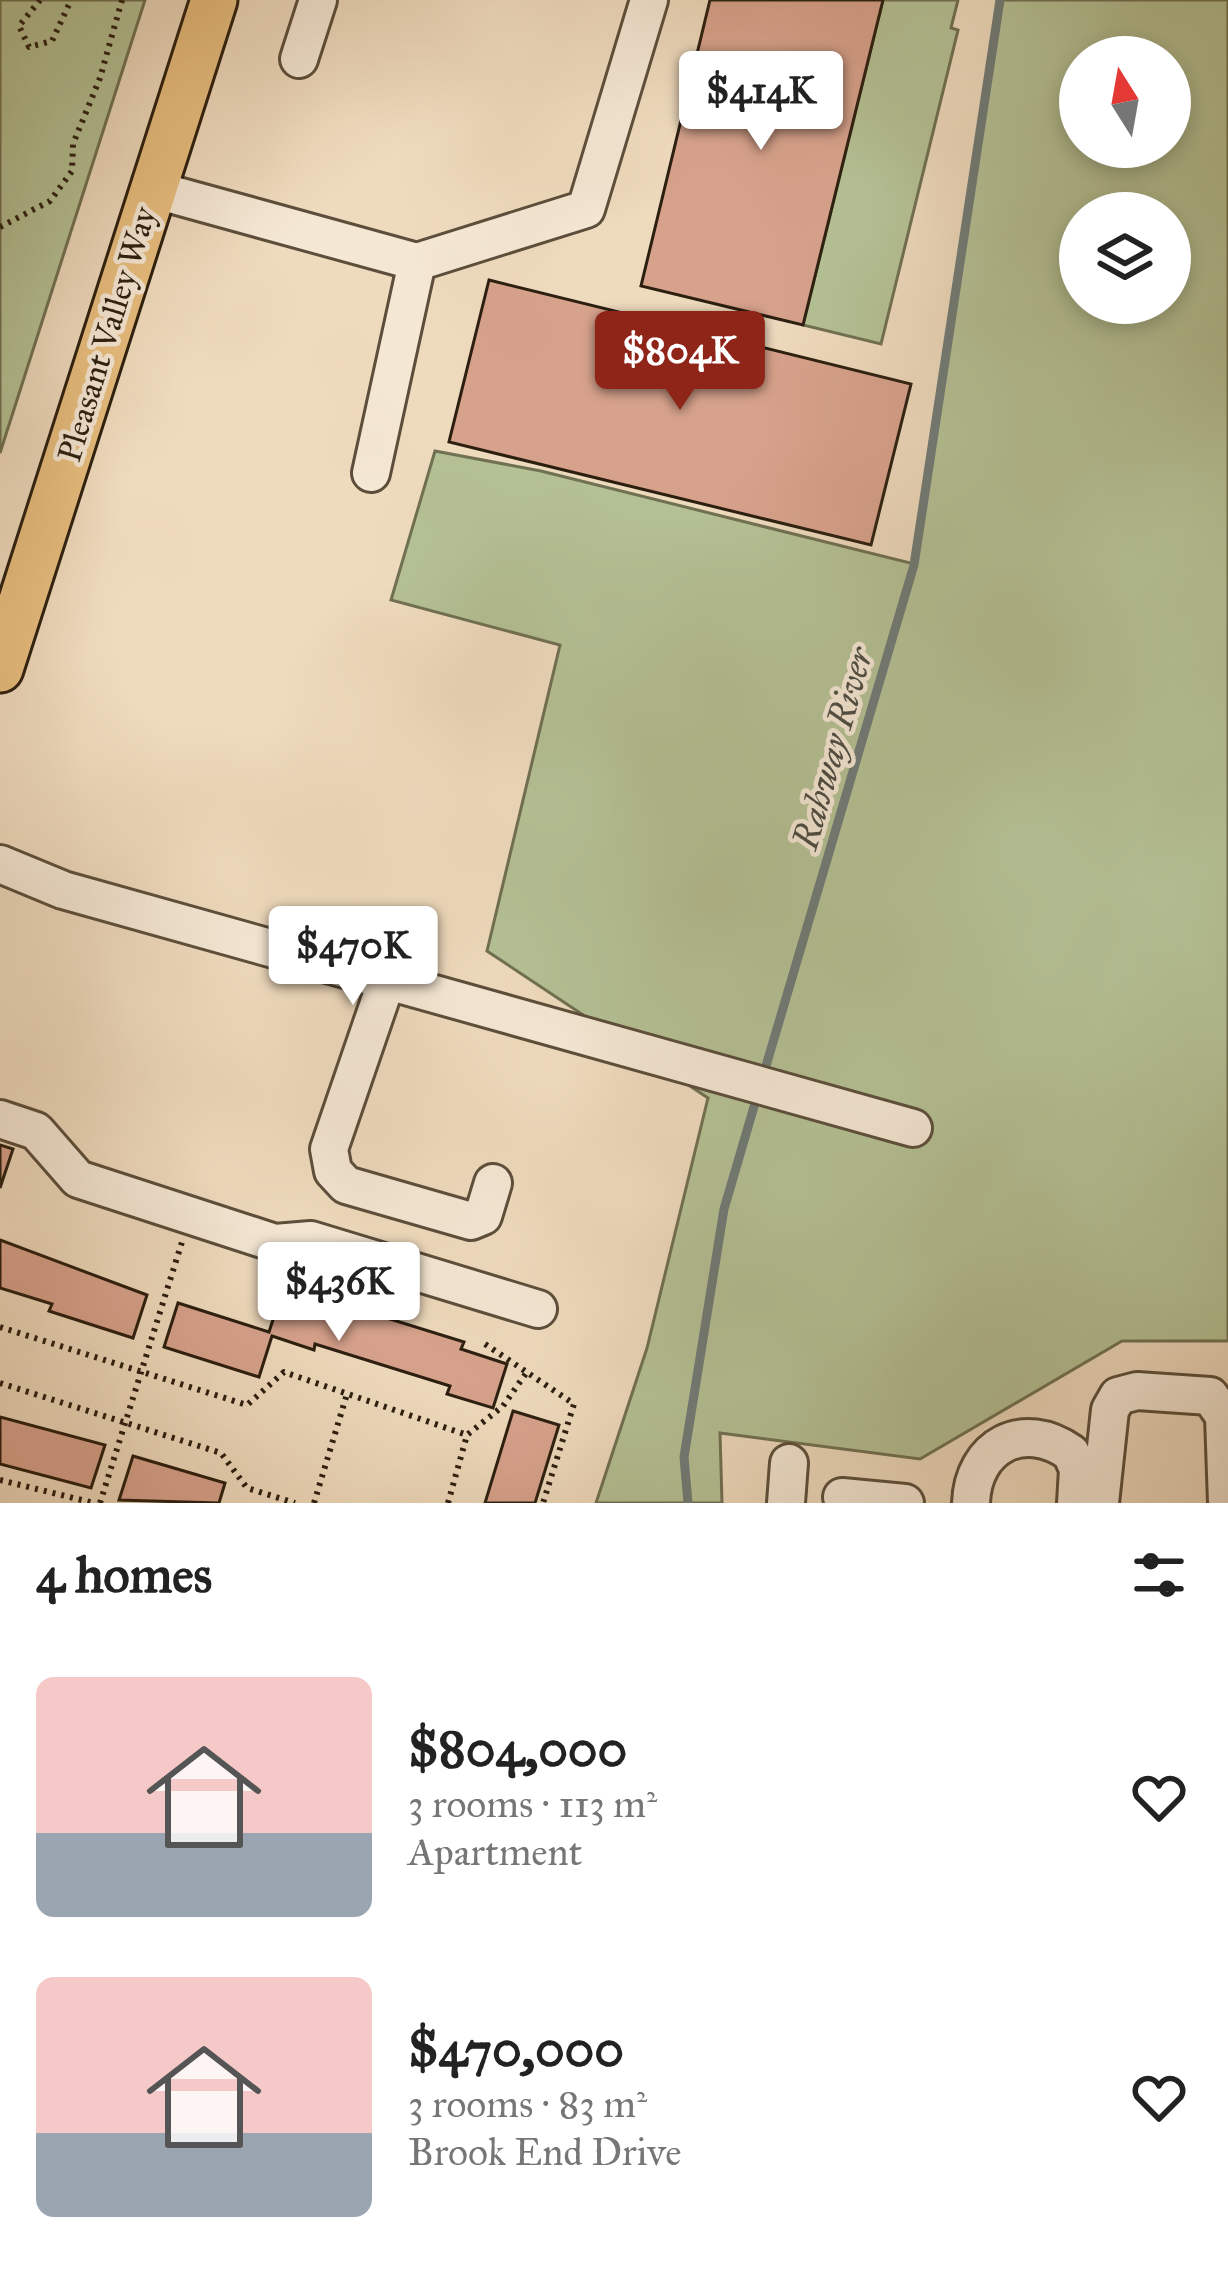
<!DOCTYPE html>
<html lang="en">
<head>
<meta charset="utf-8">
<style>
  body { margin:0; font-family:"IM FELL Great Primer",serif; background:#f2f2f2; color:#222; height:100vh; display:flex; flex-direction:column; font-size:45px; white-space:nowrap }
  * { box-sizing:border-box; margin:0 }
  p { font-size:39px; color:#767676 }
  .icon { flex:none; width:66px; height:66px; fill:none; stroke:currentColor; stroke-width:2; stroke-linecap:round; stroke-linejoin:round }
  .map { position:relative; height:1503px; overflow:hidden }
  .panel { display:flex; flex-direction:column; background:#fff; flex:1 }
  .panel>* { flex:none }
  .needle { width:78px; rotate:349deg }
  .tools { position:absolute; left:1059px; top:36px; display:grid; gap:24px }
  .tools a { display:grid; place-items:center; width:132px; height:132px; border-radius:50%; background:#fff; box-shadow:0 6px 18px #0003; font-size:60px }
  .price { position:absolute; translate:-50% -102px; padding:0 27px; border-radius:12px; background:#fff; color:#222; font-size:39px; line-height:78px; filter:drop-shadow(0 3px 6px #0008) }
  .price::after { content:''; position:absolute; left:50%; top:72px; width:36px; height:27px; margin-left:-18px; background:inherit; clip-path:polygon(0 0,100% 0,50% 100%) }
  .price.on { background:#8f2418; color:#fff }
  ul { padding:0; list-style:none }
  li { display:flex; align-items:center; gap:36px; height:300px; padding:0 36px }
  li span { display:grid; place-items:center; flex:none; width:336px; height:240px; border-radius:18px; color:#555 }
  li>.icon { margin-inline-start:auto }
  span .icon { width:144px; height:144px; fill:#fffc; stroke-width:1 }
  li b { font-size:51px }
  h2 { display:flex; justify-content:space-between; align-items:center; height:144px; padding:0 36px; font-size:51px }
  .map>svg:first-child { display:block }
  .green { fill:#b4c195; stroke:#707052; stroke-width:3; fill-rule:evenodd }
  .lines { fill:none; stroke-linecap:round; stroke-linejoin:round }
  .stream { stroke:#707b77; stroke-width:9 }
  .building { fill:#d7a28c; stroke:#2c1f10; stroke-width:3 }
  .minor-casing { stroke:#5c4e3b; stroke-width:42 }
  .major-casing { stroke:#2c1f10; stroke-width:51 }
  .path { stroke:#2c1f10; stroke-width:6; stroke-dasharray:3 6; stroke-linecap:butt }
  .minor { stroke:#f4e7d4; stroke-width:36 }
  .major { stroke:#e7bd7e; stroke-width:45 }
  .labels { text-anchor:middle; stroke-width:9; stroke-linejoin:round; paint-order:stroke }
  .street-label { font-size:33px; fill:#2c1f10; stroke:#f4e7d4 }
  .water-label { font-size:36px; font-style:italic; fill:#4e4d44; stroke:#f4e7d4 }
</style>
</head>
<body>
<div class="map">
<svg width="1228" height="1503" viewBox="0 0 1228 1503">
  <rect width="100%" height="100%" fill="#eedabd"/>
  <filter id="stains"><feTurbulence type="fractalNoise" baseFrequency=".00167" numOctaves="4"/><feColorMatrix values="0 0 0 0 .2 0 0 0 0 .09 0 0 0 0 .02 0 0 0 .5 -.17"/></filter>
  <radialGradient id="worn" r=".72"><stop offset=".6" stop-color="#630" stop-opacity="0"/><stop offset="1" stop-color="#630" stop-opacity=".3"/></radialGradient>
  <path class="green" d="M 0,0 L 145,0 L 0,453 Z
    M 883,0 L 958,0 L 951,28 L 958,30 L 881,344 L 803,325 Z
    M 1000,0 L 1228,0 L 1228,1341 L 1122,1341 L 920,1459 L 720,1433 L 722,1503 L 596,1503 L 647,1348 L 708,1098 L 487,951 L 560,645 L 391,600 L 435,451 L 541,471 L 914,564 ZM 1080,57 L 1170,57 L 1170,147 L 1080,147 ZM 1080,213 L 1170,213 L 1170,303 L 1080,303 Z"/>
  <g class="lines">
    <path class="stream" d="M 763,1076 L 914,565 L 1000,0
      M 688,1503 L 684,1457 L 724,1209 L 758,1093"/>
  </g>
  <path class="building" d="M 710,0 L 883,0 L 803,325 L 641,286 Z
    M 489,280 L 911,384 L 871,545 L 449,442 Z
    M 0,1145 L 13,1149 L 0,1188 Z
    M 0,1240 L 147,1295 L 133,1338 L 49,1311 L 52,1304 L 0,1288 Z
    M 282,1292 L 327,1306 L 329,1300 L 464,1342 L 461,1349 L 507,1364 L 493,1408 L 447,1394 L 450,1386 L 315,1344 L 314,1350 L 272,1336 L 259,1377 L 164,1347 L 178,1303 L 269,1332 Z
    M 513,1411 L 559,1425 L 535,1503 L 485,1503 Z
    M 0,1417 L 105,1445 L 91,1488 L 0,1464 Z
    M 133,1456 L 225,1483 L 219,1503 L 119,1500 Z"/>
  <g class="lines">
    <g class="minor-casing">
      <path id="minor" d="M 299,59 L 318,0
        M 152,189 L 417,262 L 586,209 L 649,0
        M 371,473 L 417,262
        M 0,864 L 63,890 L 913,1128
        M 387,980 L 329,1149 L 333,1171 L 346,1185 L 471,1221 L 483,1216 L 493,1183
        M 0,1119 L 36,1131 L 78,1179 L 275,1243 L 311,1240 L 538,1309
        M 842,1497 L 905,1503
        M 786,1503 L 789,1463
        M 971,1503 C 973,1446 1023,1419 1071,1453 L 1078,1469 L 1076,1503
        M 1100,1503 L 1110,1410 L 1118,1396 L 1137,1391 L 1210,1396 L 1224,1416 L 1227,1503"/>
    </g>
    <g class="major-casing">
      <path id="major" d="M 0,669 L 214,0"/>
    </g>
    <path class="path" d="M 40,0 L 19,26 L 29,47 L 52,41 L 71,0
      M 0,227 L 50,201 L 72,171 L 73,144 L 100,78 L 122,0
      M 0,1327 L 247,1405 L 284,1372 L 467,1435
      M 485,1344 L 574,1404 L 543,1503
      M 0,1383 L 221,1453 L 247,1488 L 295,1503
      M 0,1480 L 94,1503
      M 100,1503 L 182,1242
      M 314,1503 L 347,1394
      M 448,1503 L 467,1435 L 503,1406 L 529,1369"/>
    <use href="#minor" class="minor"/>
    <use href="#major" class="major"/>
  </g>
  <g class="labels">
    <g class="street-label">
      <text transform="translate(106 334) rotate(-73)" y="12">Pleasant Valley Way</text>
    </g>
    <g class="water-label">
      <text transform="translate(832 748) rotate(-74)" y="13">Rahway River</text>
    </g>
  </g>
  <rect width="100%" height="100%" filter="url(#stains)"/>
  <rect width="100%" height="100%" fill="url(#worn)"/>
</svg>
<div class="tools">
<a><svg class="needle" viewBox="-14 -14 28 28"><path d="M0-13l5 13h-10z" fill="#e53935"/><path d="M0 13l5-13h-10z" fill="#767676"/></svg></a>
<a><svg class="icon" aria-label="layers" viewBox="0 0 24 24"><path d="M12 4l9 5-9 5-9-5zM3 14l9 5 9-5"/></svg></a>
</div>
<b class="price" style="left:761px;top:153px">$414K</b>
<b class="price on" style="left:680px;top:413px">$804K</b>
<b class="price" style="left:353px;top:1008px">$470K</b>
<b class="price" style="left:339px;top:1344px">$436K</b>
</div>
<section class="panel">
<h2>4 homes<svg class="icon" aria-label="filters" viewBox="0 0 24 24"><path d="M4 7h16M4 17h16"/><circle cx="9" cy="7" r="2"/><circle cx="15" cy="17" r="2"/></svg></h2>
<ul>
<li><span style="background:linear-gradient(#f6c9c9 65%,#9aa5b1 0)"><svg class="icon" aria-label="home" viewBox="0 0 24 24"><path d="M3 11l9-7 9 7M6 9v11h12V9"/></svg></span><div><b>$804,000</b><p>3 rooms · 113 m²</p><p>Apartment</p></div><svg class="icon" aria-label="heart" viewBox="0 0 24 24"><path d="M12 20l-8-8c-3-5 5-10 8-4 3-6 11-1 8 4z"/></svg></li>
<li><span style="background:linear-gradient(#f6c9c9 65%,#9aa5b1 0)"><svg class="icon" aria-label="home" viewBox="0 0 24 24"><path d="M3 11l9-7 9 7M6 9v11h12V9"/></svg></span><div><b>$470,000</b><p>3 rooms · 83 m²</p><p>Brook End Drive</p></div><svg class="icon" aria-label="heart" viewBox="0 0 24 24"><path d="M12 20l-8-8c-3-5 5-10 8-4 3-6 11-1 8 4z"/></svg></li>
</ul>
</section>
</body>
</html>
